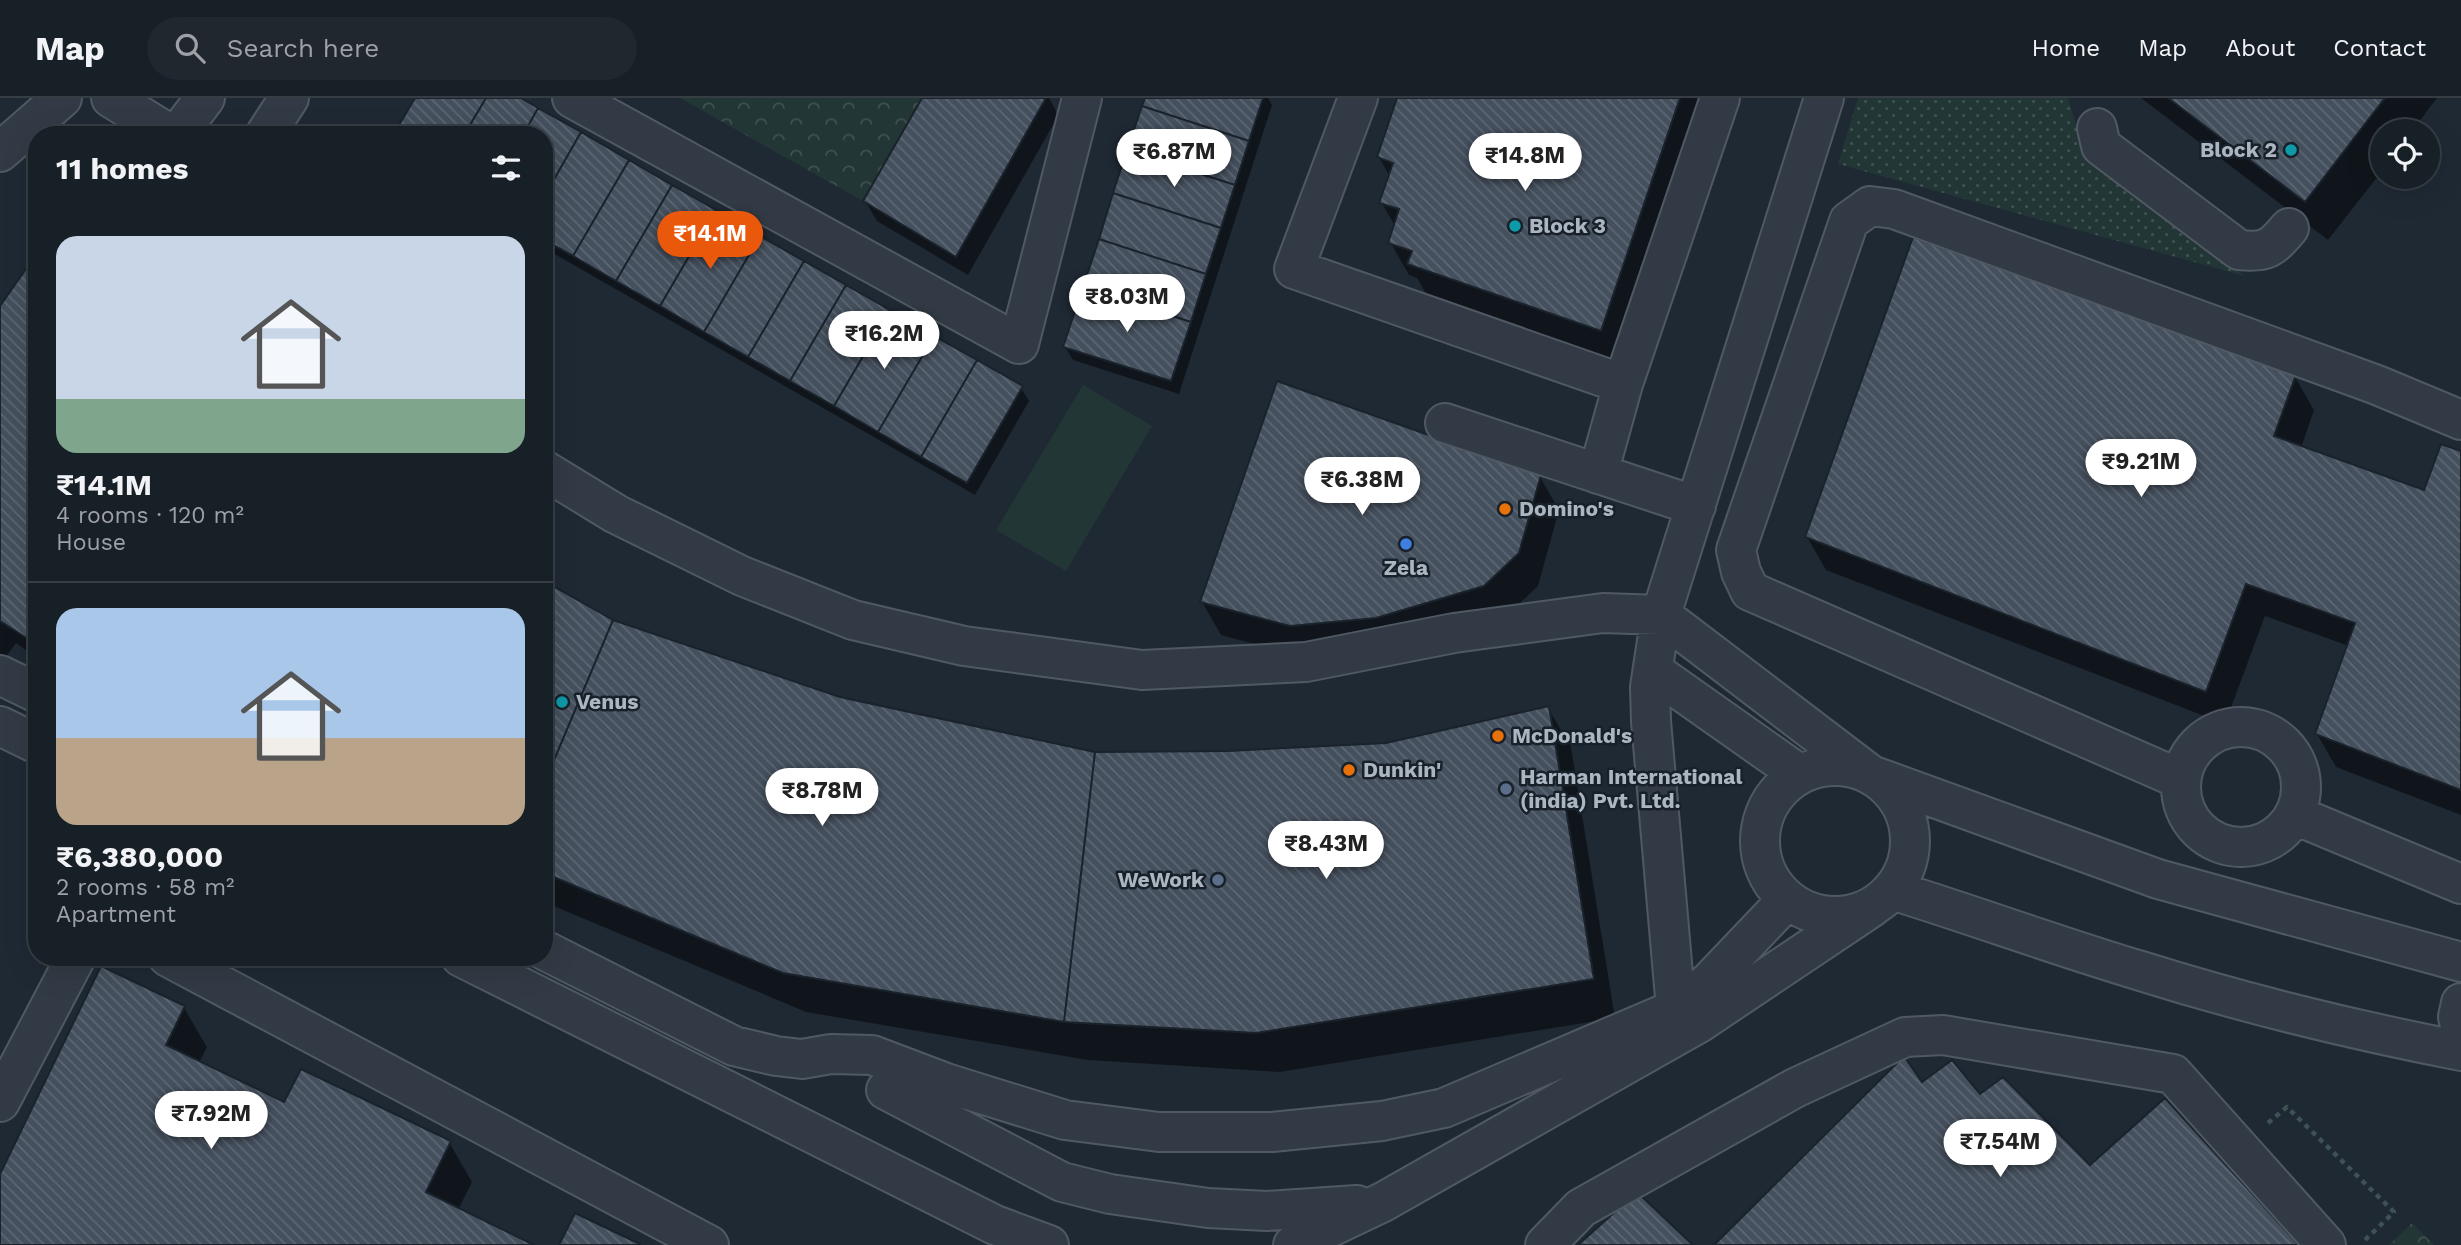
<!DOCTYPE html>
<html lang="en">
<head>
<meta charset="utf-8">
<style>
  body { margin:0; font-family:"Work Sans",sans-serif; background:#20272f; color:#f1f3f6; height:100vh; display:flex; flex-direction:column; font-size:26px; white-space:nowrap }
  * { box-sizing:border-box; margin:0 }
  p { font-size:23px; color:#9ea2a7 }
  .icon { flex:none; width:38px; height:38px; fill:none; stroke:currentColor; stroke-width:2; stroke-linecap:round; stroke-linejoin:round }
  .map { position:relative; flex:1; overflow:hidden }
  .drawer { position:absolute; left:28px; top:28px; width:525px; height:840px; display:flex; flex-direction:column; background:#171f27; border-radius:28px; box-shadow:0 7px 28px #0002,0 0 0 2px #363d44 }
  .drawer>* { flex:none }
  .buttons { position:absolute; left:2370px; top:21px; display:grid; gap:14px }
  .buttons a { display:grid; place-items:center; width:70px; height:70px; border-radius:50%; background:#171f27; box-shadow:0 7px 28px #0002,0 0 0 2px #363d44; font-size:35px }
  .price { position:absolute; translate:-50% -60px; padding:0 16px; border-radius:24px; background:#fff; color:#222; font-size:23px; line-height:46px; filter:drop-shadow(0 2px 4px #0008) }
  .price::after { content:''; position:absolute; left:50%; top:42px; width:21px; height:16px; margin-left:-10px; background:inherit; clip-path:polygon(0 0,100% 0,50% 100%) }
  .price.on { background:#ea580c; color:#fff }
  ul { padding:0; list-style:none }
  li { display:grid; align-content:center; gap:14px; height:371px; padding:0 28px }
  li+li { border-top:2px solid #363d44 }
  li span { display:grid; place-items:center; height:217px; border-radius:21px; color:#555 }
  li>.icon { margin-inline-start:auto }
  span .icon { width:126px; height:126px; fill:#fffc; stroke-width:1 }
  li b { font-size:30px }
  h2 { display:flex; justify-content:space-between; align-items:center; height:84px; padding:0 28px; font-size:30px }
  header { display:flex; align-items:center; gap:42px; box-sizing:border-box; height:98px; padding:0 35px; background:#171f27; border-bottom:2px solid #363d44 }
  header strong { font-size:33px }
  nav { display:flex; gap:38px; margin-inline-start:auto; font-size:24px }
  .search { width:490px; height:63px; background:#20272f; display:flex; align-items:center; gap:18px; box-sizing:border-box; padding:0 24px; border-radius:38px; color:#9ea2a7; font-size:26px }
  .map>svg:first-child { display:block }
  .park { fill:url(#park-crowns) }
  .garden { fill:url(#garden-dots) }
  .pitch { fill:#223636 }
  .shadow { fill:#0007 }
  .building { fill:url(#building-back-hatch); stroke:#1a222b; stroke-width:2 }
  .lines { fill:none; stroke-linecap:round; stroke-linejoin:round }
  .minor-casing { stroke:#505963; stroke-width:42 }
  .path { stroke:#3e5153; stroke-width:4.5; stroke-dasharray:5 5; stroke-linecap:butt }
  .minor { stroke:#323b45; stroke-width:38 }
  .culture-dot { fill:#0f9aa8; stroke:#182029; stroke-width:2.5 }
  .food-dot { fill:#e8710a; stroke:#182029; stroke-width:2.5 }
  .shop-dot { fill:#3f7fe0; stroke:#182029; stroke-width:2.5 }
  .service-dot { fill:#5c6f8a; stroke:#182029; stroke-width:2.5 }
  .labels { text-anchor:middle; stroke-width:5; stroke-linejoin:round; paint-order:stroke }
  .poi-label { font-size:21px; font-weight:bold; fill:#acb6c2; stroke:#182029; text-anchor:start }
</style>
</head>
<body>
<header>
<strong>Map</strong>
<div class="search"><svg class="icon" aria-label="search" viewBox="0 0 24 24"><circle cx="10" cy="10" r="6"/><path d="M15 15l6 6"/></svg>Search here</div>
<nav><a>Home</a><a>Map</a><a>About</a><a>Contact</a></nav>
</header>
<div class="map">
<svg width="2461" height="1147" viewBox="0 0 2461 1147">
  <defs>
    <pattern id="park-crowns" width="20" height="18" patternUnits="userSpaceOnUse" patternTransform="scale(1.75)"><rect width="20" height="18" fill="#223636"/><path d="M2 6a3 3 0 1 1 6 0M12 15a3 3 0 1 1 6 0" fill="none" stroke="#3f5151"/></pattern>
    <pattern id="garden-dots" width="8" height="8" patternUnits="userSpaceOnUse" patternTransform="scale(1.75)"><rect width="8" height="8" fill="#223636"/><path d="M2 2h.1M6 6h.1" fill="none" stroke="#3f5151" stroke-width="1.8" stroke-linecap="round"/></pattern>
    <pattern id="building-back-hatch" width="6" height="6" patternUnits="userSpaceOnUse" patternTransform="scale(1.75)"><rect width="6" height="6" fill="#45505e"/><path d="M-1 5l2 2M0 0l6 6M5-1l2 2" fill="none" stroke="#5d6773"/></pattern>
  </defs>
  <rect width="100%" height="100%" fill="#1f2934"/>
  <path class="park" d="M 680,0 L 922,0 L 863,103 Z
    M 2412,1125 L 2434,1147 L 2389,1147 Z"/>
  <path class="garden" d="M 1858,0 L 2068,0 L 2085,58 L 2245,178 L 1838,66 Z"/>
  <path class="pitch" d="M 1083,287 L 1152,328 L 1066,473 L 996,432 Z"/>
  <path class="shadow" d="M 417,0 L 518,0 L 1021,290 L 1029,303 L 975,397 L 544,150 L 544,37 Z
    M 923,0 L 1049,0 L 1056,13 L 1057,20 L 968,177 L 877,123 L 865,103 Z
    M 1147,0 L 1268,0 L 1272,7 L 1179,296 L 1073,262 L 1065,249 Z
    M 1399,0 L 1710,0 L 1620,265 L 1428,199 L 1417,180 L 1409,177 L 1390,144 L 1395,128 L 1381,104 L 1390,79 L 1379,59 Z
    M 2141,0 L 2437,0 L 2412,33 L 2382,33 L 2382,73 L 2328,142 Z
    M 37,158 L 37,560 L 16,545 L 0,567 L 0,211 Z
    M 2295,279 L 2314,312 L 2301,350 L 2425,395 L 2461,355 L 2461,717 L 2336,669 L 2317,636 L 2349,548 L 2265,518 L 2225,626 L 1826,472 L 1807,439 Z
    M 1540,379 L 1559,412 L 1538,488 L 1503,521 L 1310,561 L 1221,537 L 1202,504 Z
    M 544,485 L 613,523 L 840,601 L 1095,655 L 1228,654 L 1386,647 L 1548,610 L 1571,649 L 1615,920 L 1280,974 L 1088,962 L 806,914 L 544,804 Z
    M 184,910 L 207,949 L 199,965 L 285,1007 L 449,1044 L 472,1084 L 458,1112 L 530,1147 L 0,1147 L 0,1080 Z"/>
  <path class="building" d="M 415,0 L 486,0 L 464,37 L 393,37 Z
    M 486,0 L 521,0 L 538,10 L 523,37 L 464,37 Z
    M 922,0 L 1046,0 L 956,159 L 863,103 Z
    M 1145,0 L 1263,0 L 1249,43 L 1142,8 Z
    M 1397,0 L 1680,0 L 1601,233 L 1407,166 L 1412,153 L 1388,145 L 1399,111 L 1379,105 L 1393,65 L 1377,59 Z
    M 2168,0 L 2385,0 L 2305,104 Z
    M 1142,8 L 1249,43 L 1235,87 L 1127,52 Z
    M 538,10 L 581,34 L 544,99 L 544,37 L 523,37 Z
    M 581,34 L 629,62 L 573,158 L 544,142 L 544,99 Z
    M 1127,52 L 1235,87 L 1221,130 L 1113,95 Z
    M 629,62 L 672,87 L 616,183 L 573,158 Z
    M 672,87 L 716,112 L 660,208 L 616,183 Z
    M 1113,95 L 1221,130 L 1206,176 L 1099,141 Z
    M 716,112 L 760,138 L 704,234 L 660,208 Z
    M 760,138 L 804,163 L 748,259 L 704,234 Z
    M 1913,139 L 2296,277 L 2274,338 L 2424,392 L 2441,346 L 2461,353 L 2461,692 L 2315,636 L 2355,525 L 2246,486 L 2206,594 L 1805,439 Z
    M 1099,141 L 1206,176 L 1191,224 L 1083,189 Z
    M 37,155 L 37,535 L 31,543 L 0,523 L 0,208 Z
    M 804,163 L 846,187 L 790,283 L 748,259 Z
    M 846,187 L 890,212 L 834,308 L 790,283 Z
    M 1083,189 L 1191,224 L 1171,283 L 1063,249 Z
    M 890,212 L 934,238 L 878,334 L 834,308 Z
    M 934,238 L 977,262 L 921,359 L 878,334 Z
    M 977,262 L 1023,288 L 967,385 L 921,359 Z
    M 1277,283 L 1541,377 L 1519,455 L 1484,488 L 1376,520 L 1290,528 L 1200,504 Z
    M 544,483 L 613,522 L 544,686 Z
    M 613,522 L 840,599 L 1095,654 L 1064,924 L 783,875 L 544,775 L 544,686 Z
    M 1549,608 L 1594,881 L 1256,935 L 1064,924 L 1095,654 L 1228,653 L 1386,645 Z
    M 101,868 L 185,908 L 166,947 L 284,1004 L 301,971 L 451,1043 L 426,1094 L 534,1147 L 0,1147 L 0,1076 Z
    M 1904,958 L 1922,984 L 1952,962 L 1980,996 L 2003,979 L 2090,1067 L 2165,1000 L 2299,1147 L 1714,1147 Z
    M 1637,1094 L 1693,1147 L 1578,1147 Z
    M 575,1115 L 640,1146 L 640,1147 L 559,1147 Z"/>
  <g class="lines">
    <g class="minor-casing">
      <path id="minor" d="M 111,0 L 171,37
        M 572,0 L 1019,246 L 1082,0
        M 1358,0 L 1294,171 L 1623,286
        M 2097,30 L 2101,48 L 2239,152 C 2267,155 2272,150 2289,130
        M 177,37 L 205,0
        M 265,37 L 289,0
        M 0,54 L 62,0
        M 1445,325 L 1696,408
        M 544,372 L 616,416 L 742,478 L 853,522 L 964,548 L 1142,572 L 1306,564 L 1454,535 L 1603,515 L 1661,517 L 1871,677 L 2158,781 L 2461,864
        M 1598,376 L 1623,286 L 1720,0
        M 1653,573 L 1799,676
        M 0,577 L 37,595
        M 0,628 L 37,646
        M2181 689a60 60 0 1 1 120 0a60 60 0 1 1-120 0Z
        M1760 743a75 75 0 1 1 150 0a75 75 0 1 1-150 0Z
        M 2180,681 L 1750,493 L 1741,474 L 1736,452 L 1849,123 L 1870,108 L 1894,111 L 2377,287 L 2461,322
        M 2295,717 L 2461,786
        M 1892,792 C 1976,818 2057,848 2141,873 C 2246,906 2353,932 2461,953
        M 544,852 L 734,948 L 776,958 L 802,961 L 831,956 L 872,957 L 946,985 L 1065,1022 L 1159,1034 L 1272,1034 L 1382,1023 L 1444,1010 L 1676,911 L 1709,884 L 1787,802
        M 168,859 L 709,1147
        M 461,859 L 995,1127 L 1049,1147
        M 2461,905 L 2458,919 L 2461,933
        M 1681,929 L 1676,911 L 1651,623 L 1650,589 L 1661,517 L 1824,0
        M 886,992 L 1062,1084 L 1110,1096 L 1208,1110 L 1267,1113 L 1357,1107
        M 0,1004 L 76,859
        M 1293,1147 L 1383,1104 L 1699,925 L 1872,809
        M 1545,1147 L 1581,1110 L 1795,990 L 1905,939 L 1943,937 L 2173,976 L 2326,1147"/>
    </g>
    <path class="path" d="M 2268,1025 L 2287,1009 L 2394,1114 L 2365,1142"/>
    <use href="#minor" class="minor"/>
  </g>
  <g class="culture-dot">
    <circle cx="2291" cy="52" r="7"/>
    <circle cx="1515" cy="128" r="7"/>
    <circle cx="562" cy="604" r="7"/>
  </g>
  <g class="food-dot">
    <circle cx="1505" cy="411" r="7"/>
    <circle cx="1498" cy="638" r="7"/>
    <circle cx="1349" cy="672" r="7"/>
  </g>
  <circle class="shop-dot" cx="1406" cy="446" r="7"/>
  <g class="service-dot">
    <circle cx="1506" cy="691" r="7"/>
    <circle cx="1218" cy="782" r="7"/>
  </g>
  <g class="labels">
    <g class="poi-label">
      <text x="2277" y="59" text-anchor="end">Block 2</text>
      <text x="1529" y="135">Block 3</text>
      <text x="1519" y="418">Domino's</text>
      <text x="1406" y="477" text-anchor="middle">Zela</text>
      <text x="576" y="611">Venus</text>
      <text x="1512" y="645">McDonald's</text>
      <text x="1363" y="679">Dunkin'</text>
      <text x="1520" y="686">Harman International<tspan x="1520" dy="24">(india) Pvt. Ltd.</tspan></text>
      <text x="1204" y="789" text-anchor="end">WeWork</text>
    </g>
  </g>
</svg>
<div class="buttons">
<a><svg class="icon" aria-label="locate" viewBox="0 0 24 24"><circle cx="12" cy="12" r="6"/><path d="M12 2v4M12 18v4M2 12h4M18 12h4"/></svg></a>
</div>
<b class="price" style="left:1174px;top:91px">₹6.87M</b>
<b class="price" style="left:1525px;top:95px">₹14.8M</b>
<b class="price on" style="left:710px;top:173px">₹14.1M</b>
<b class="price" style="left:1127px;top:236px">₹8.03M</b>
<b class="price" style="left:884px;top:273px">₹16.2M</b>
<b class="price" style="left:2141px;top:401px">₹9.21M</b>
<b class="price" style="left:1362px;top:419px">₹6.38M</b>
<b class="price" style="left:822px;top:730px">₹8.78M</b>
<b class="price" style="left:1326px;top:783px">₹8.43M</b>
<b class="price" style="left:211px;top:1053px">₹7.92M</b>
<b class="price" style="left:2000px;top:1081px">₹7.54M</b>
<section class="drawer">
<h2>11 homes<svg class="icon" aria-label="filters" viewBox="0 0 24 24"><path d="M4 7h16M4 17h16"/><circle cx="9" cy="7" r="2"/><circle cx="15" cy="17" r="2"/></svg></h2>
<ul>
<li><span style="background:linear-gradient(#c9d6e8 75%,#7fa58c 0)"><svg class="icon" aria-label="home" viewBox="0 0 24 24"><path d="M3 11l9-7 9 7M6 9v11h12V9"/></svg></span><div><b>₹14.1M</b><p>4 rooms · 120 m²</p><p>House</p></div></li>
<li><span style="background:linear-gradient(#a9c7e8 60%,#b9a48a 0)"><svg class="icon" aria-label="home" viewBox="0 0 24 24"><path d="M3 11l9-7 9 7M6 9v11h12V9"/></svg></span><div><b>₹6,380,000</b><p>2 rooms · 58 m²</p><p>Apartment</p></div></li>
</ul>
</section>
</div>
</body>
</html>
